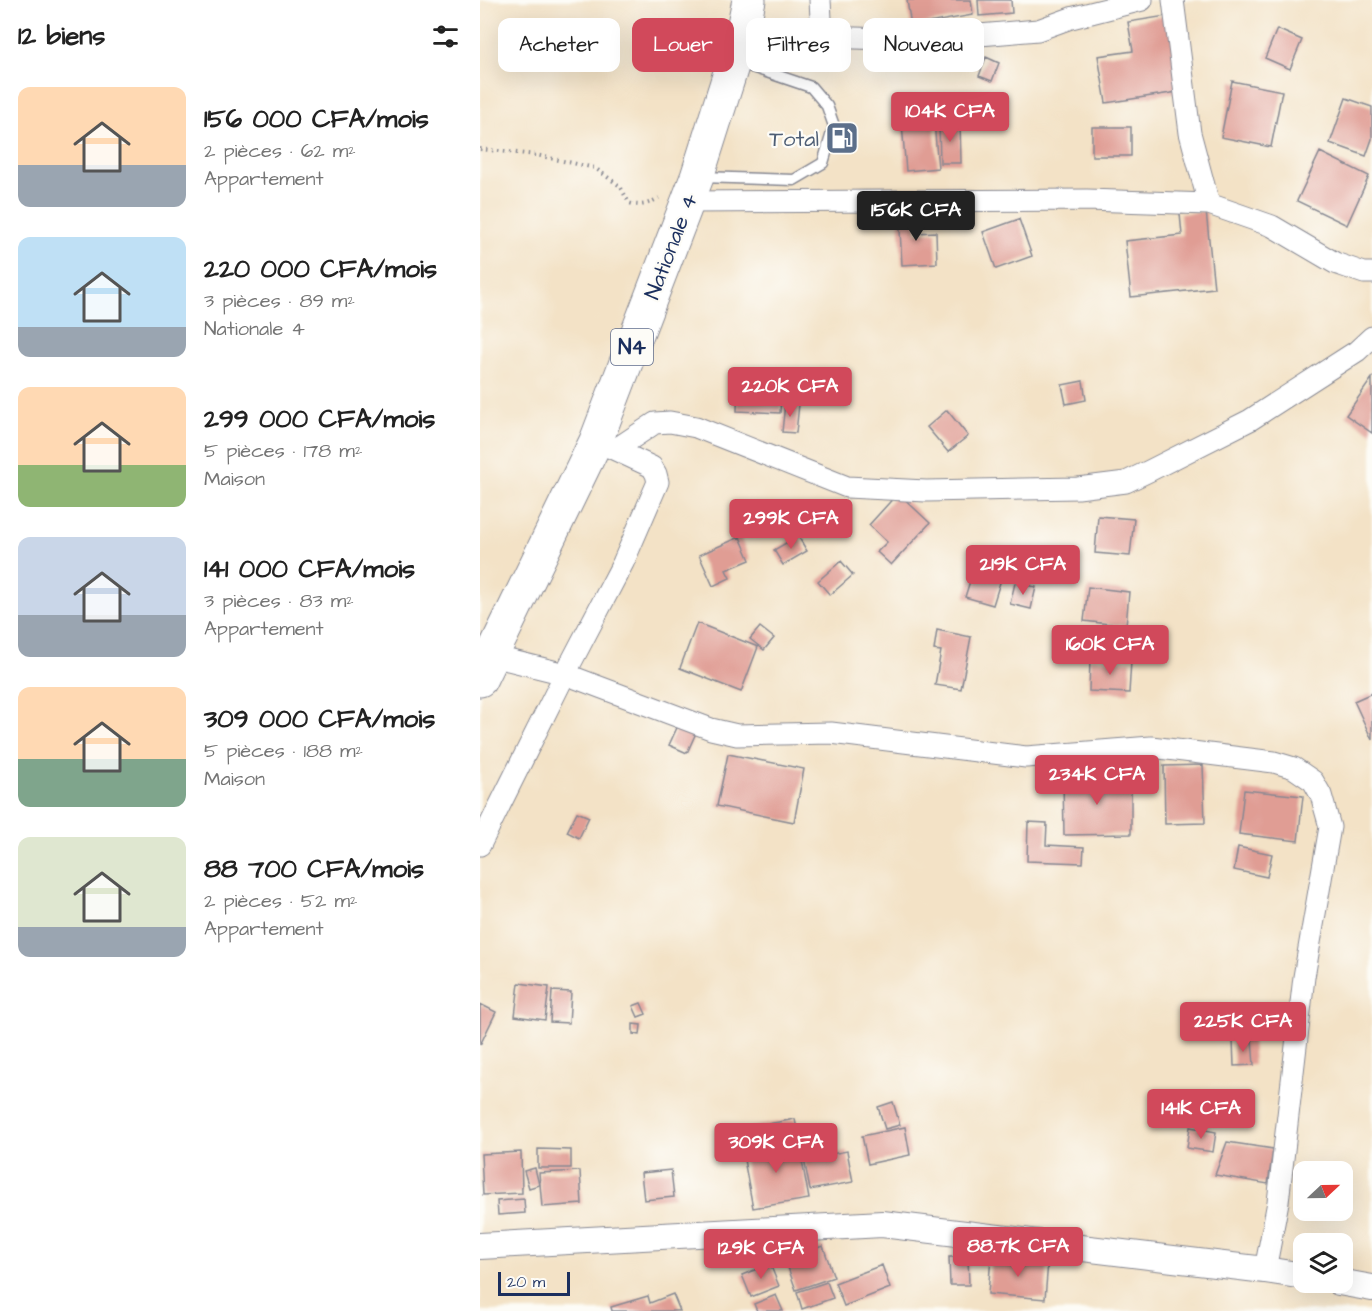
<!DOCTYPE html>
<html lang="fr">
<head>
<meta charset="utf-8">
<style>
  body { margin:0; font-family:"Architects Daughter",sans-serif; background:#f6f6f6; color:#222; height:100vh; display:flex; flex-direction:column; font-size:22px; white-space:nowrap }
  * { box-sizing:border-box; margin:0 }
  p { font-size:20px; color:#767676 }
  .icon { flex:none; width:33px; height:33px; fill:none; stroke:currentColor; stroke-width:2; stroke-linecap:round; stroke-linejoin:round }
  .map { position:relative; flex:1; overflow:hidden }
  .details { display:flex; flex-direction:column; background:#fff; width:480px }
  .details>* { flex:none }
  .hud { position:absolute; left:18px; top:18px; width:570px; height:54px; display:flex; gap:12px }
  .needle { width:39px; rotate:68deg }
  .buttons { position:absolute; left:813px; top:1161px; display:grid; gap:12px }
  .buttons a { display:grid; place-items:center; width:60px; height:60px; border-radius:12px; background:#fff; box-shadow:0 6px 24px #0002; font-size:30px }
  .scale { position:absolute; left:18px; bottom:15px; width:72px; box-sizing:border-box; padding-left:6px; border:3px solid #1b2f5e; border-top:0; font-size:16px; line-height:21px; white-space:nowrap; color:#1b2f5e; -webkit-text-stroke:4px #fdfcf7; paint-order:stroke }
  .price { position:absolute; translate:-50% -51px; padding:0 14px; border-radius:6px; background:#d1495b; color:#fff; font-size:20px; line-height:39px; filter:drop-shadow(0 2px 3px #0008) }
  .price::after { content:''; position:absolute; left:50%; top:36px; width:18px; height:14px; margin-left:-9px; background:inherit; clip-path:polygon(0 0,100% 0,50% 100%) }
  .price.on { background:#222; color:#fff }
  ul { padding:0; list-style:none }
  li { display:flex; align-items:center; gap:18px; height:150px; padding:0 18px }
  li span { display:grid; place-items:center; flex:none; width:168px; height:120px; border-radius:12px; color:#555 }
  li>.icon { margin-inline-start:auto }
  span .icon { width:72px; height:72px; fill:#fffc; stroke-width:1 }
  li b { font-size:26px }
  h2 { display:flex; justify-content:space-between; align-items:center; height:72px; padding:0 18px; font-size:26px }
  .chip { padding:0 21px; border-radius:12px; background:#fff; box-shadow:0 6px 24px #0002; font-size:21px; line-height:54px }
  .chip.on { background:#d1495b; color:#fff }
  main { display:flex; flex:1; min-height:0 }
  .map>svg:first-child { display:block }
  .building { fill:#e09d94 }
  .lines { fill:none; stroke-linecap:round; stroke-linejoin:round }
  .service-casing { stroke:#878892; stroke-width:13 }
  .minor-casing { stroke:#878892; stroke-width:23 }
  .tertiary-casing { stroke:#878892; stroke-width:28 }
  .trunk-casing { stroke:#878892; stroke-width:35 }
  .path { stroke:#878892; stroke-width:4; stroke-dasharray:1.5 4.5; stroke-linecap:butt }
  .service { stroke:#fff; stroke-width:10 }
  .minor { stroke:#fff; stroke-width:21 }
  .tertiary { stroke:#fff; stroke-width:26 }
  .trunk { stroke:#fff; stroke-width:33 }
  .labels { text-anchor:middle; stroke-width:4.5; stroke-linejoin:round; paint-order:stroke }
  .shield { fill:#fdfcf7; stroke:#5f6c8c; stroke-width:1.5 }
  .shield-label { font-size:21px; font-weight:bold; fill:#1b2f5e }
  .service-label { font-size:22px; fill:#4e5e75; stroke:#fdfcf7; text-anchor:end }
  .street-label { font-size:22px; fill:#1b2f5e; stroke:#fdfcf7 }
</style>
</head>
<body>
<main>
<section class="details">
<h2>12 biens<svg class="icon" aria-label="filters" viewBox="0 0 24 24"><path d="M4 7h16M4 17h16"/><circle cx="9" cy="7" r="2"/><circle cx="15" cy="17" r="2"/></svg></h2>
<ul>
<li><span style="background:linear-gradient(#ffd9b3 65%,#9aa5b1 0)"><svg class="icon" aria-label="home" viewBox="0 0 24 24"><path d="M3 11l9-7 9 7M6 9v11h12V9"/></svg></span><div><b>156 000 CFA/mois</b><p>2 pièces · 62 m²</p><p>Appartement</p></div></li>
<li><span style="background:linear-gradient(#bfe0f5 75%,#9aa5b1 0)"><svg class="icon" aria-label="home" viewBox="0 0 24 24"><path d="M3 11l9-7 9 7M6 9v11h12V9"/></svg></span><div><b>220 000 CFA/mois</b><p>3 pièces · 89 m²</p><p>Nationale 4</p></div></li>
<li><span style="background:linear-gradient(#ffd9b3 65%,#8fb573 0)"><svg class="icon" aria-label="home" viewBox="0 0 24 24"><path d="M3 11l9-7 9 7M6 9v11h12V9"/></svg></span><div><b>299 000 CFA/mois</b><p>5 pièces · 178 m²</p><p>Maison</p></div></li>
<li><span style="background:linear-gradient(#c9d6e8 65%,#9aa5b1 0)"><svg class="icon" aria-label="home" viewBox="0 0 24 24"><path d="M3 11l9-7 9 7M6 9v11h12V9"/></svg></span><div><b>141 000 CFA/mois</b><p>3 pièces · 83 m²</p><p>Appartement</p></div></li>
<li><span style="background:linear-gradient(#ffd9b3 60%,#7fa58c 0)"><svg class="icon" aria-label="home" viewBox="0 0 24 24"><path d="M3 11l9-7 9 7M6 9v11h12V9"/></svg></span><div><b>309 000 CFA/mois</b><p>5 pièces · 188 m²</p><p>Maison</p></div></li>
<li><span style="background:linear-gradient(#dfe7d0 75%,#9aa5b1 0)"><svg class="icon" aria-label="home" viewBox="0 0 24 24"><path d="M3 11l9-7 9 7M6 9v11h12V9"/></svg></span><div><b>88 700 CFA/mois</b><p>2 pièces · 52 m²</p><p>Appartement</p></div></li>
</ul>
</section>
<div class="map">
<svg width="892" height="1311" viewBox="0 0 892 1311">
  <rect width="100%" height="100%" fill="#fdfcf7"/>
  <filter id="ink" filterUnits="userSpaceOnUse"><feTurbulence type="fractalNoise" baseFrequency=".0167" numOctaves="2"/><feDisplacementMap in="SourceGraphic" scale="12" xChannelSelector="R" yChannelSelector="G"/><feConvolveMatrix kernelMatrix="1 2 1 2 8 2 1 2 1" color-interpolation-filters="sRGB"/></filter>
  <filter id="wash" filterUnits="userSpaceOnUse"><feTurbulence type="fractalNoise" baseFrequency=".008" numOctaves="4" result="noise"/><feDisplacementMap in="SourceGraphic" scale="24" xChannelSelector="R" yChannelSelector="G"/><feGaussianBlur stdDeviation="1.35" result="paint"/><feColorMatrix in="noise" values="0 0 0 0 0 0 0 0 0 0 0 0 0 0 0 0 0 1.4 0 .05"/><feComposite in="paint" operator="in"/></filter>
  <g filter="url(#wash)">
    <rect width="100%" height="100%" fill="#f3e2c6"/>
    <g id="blocks">
      <path class="building" d="M 427,0 L 491,0 L 493,15 L 431,26 Z
        M 498,0 L 531,0 L 532,13 L 499,16 Z
        M 692,15 L 704,91 L 626,103 L 618,56 L 653,51 L 648,22 Z
        M 797,29 L 822,40 L 810,69 L 785,58 Z
        M 506,57 L 519,63 L 512,81 L 499,76 Z
        M 752,81 L 802,91 L 791,147 L 741,137 Z
        M 866,98 L 892,107 L 892,139 L 886,156 L 850,143 Z
        M 454,121 L 458,168 L 426,171 L 422,124 Z
        M 480,123 L 481,163 L 460,163 L 459,124 Z
        M 612,127 L 651,127 L 651,156 L 612,156 Z
        M 840,152 L 889,176 L 867,225 L 817,201 Z
        M 435,211 L 436,233 L 456,232 L 457,263 L 422,265 L 419,212 Z
        M 726,211 L 734,288 L 651,297 L 645,241 L 702,235 L 700,214 Z
        M 539,219 L 552,256 L 516,269 L 503,232 Z
        M 311,371 L 343,372 L 343,391 L 311,391 Z
        M 258,376 L 302,379 L 300,413 L 257,411 Z
        M 892,378 L 892,433 L 866,415 Z
        M 603,381 L 606,400 L 586,404 L 582,385 Z
        M 305,403 L 319,404 L 316,433 L 302,432 Z
        M 467,410 L 488,436 L 468,452 L 447,427 Z
        M 418,493 L 450,523 L 411,565 L 397,552 L 407,542 L 389,525 Z
        M 618,516 L 654,519 L 650,556 L 615,553 Z
        M 318,536 L 327,551 L 303,565 L 294,550 Z
        M 260,537 L 270,560 L 246,570 L 250,578 L 233,586 L 219,555 Z
        M 499,552 L 527,560 L 513,605 L 485,597 Z
        M 361,561 L 373,575 L 350,595 L 338,581 Z
        M 535,583 L 556,587 L 551,609 L 530,604 Z
        M 608,587 L 649,592 L 646,626 L 604,621 Z
        M 217,623 L 278,647 L 261,692 L 200,668 Z
        M 280,627 L 294,638 L 284,650 L 270,639 Z
        M 457,630 L 491,637 L 481,689 L 455,685 L 461,651 L 454,650 Z
        M 610,659 L 651,661 L 649,693 L 609,691 Z
        M 892,693 L 892,740 L 874,701 Z
        M 201,719 L 219,726 L 207,753 L 189,745 Z
        M 248,754 L 324,769 L 314,822 L 237,806 Z
        M 723,765 L 725,823 L 685,824 L 684,766 Z
        M 651,777 L 651,834 L 584,835 L 583,778 Z
        M 764,790 L 823,796 L 818,841 L 759,834 Z
        M 97,812 L 109,817 L 99,838 L 87,832 Z
        M 548,822 L 567,823 L 566,845 L 604,847 L 603,863 L 547,861 Z
        M 758,847 L 792,854 L 787,877 L 754,870 Z
        M 39,983 L 69,987 L 65,1020 L 35,1016 Z
        M 72,991 L 91,992 L 89,1023 L 70,1022 Z
        M 161,1003 L 166,1014 L 158,1017 L 153,1006 Z
        M 0,1004 L 16,1012 L 0,1045 Z
        M 153,1024 L 161,1025 L 160,1035 L 153,1034 Z
        M 772,1039 L 774,1065 L 754,1066 L 753,1040 Z
        M 413,1102 L 420,1125 L 405,1129 L 398,1107 Z
        M 315,1119 L 318,1135 L 256,1146 L 252,1131 Z
        M 425,1127 L 430,1155 L 388,1164 L 382,1136 Z
        M 710,1127 L 736,1132 L 733,1152 L 707,1148 Z
        M 318,1139 L 329,1199 L 273,1208 L 262,1149 Z
        M 747,1142 L 793,1149 L 788,1184 L 735,1175 Z
        M 58,1149 L 91,1150 L 91,1168 L 58,1168 Z
        M 367,1151 L 373,1182 L 330,1190 L 324,1159 Z
        M 41,1152 L 42,1193 L 3,1195 L 1,1154 Z
        M 55,1168 L 59,1185 L 49,1188 L 44,1171 Z
        M 191,1170 L 194,1197 L 164,1200 L 161,1173 Z
        M 100,1171 L 102,1204 L 62,1207 L 59,1173 Z
        M 44,1199 L 45,1213 L 18,1215 L 17,1201 Z
        M 343,1246 L 354,1277 L 316,1290 L 305,1259 Z
        M 469,1257 L 488,1257 L 489,1285 L 470,1285 Z
        M 511,1257 L 568,1262 L 565,1299 L 508,1294 Z
        M 290,1264 L 299,1286 L 271,1297 L 262,1275 Z
        M 402,1265 L 410,1288 L 364,1306 L 355,1283 Z
        M 347,1282 L 353,1298 L 322,1309 L 317,1292 Z
        M 193,1294 L 200,1311 L 132,1311 L 131,1307 L 168,1296 L 170,1303 Z
        M 296,1295 L 303,1311 L 277,1311 L 274,1304 Z"/>
    </g>
  </g>
  <g filter="url(#ink)">
    <use href="#blocks" fill-opacity="0" stroke="#878892" stroke-width="1.5"/>
    <g class="lines">
      <g class="service-casing">
        <path id="service" d="M 221,177 L 314,180 L 343,163 L 354,126 L 347,106 L 331,87 L 257,62"/>
      </g>
      <g class="minor-casing">
        <path id="minor" d="M 340,0 L 342,37
          M 693,0 L 710,133 L 729,204
          M 264,24 L 342,37 L 441,40 L 558,30 L 591,18 L 662,0
          M 207,202 L 607,200 L 729,204 L 792,226 L 855,263 L 884,273 L 892,273
          M 136,449 L 175,423 L 190,422 L 216,427 L 367,487 L 446,491 L 598,488 L 646,482 L 669,471 L 770,420 L 877,351 L 892,337
          M 12,656 L 85,674 L 231,729 L 257,735 L 351,733 L 546,757 L 671,747 L 794,762 L 814,768 L 833,781 L 841,795 L 850,827 L 824,977 L 798,1202 L 785,1270
          M 0,845 L 85,674 L 143,563 L 178,482 L 176,474 L 172,467 L 125,445"/>
      </g>
      <g class="tertiary-casing">
        <path id="tertiary" d="M 0,1246 L 402,1224 L 785,1270 L 824,1276
          M 859,1282 L 892,1288"/>
      </g>
      <g class="trunk-casing">
        <path id="trunk" d="M 0,680 L 116,441 L 217,177 L 254,60 L 264,24 L 269,0"/>
      </g>
      <path class="path" d="M 0,149 L 56,155 L 115,168 L 140,186 L 149,203 C 161,207 168,204 179,198"/>
      <use href="#service" class="service"/>
      <use href="#minor" class="minor"/>
      <use href="#tertiary" class="tertiary"/>
      <use href="#trunk" class="trunk"/>
    </g>
  </g>
  <defs>
    <g id="fuel-square" transform="scale(1.725)"><rect x="-9" y="-9" width="18" height="18" rx="4" fill="#5c6f8a" stroke="#fdfcf7"/><path d="M-5.5-6h7V0h2V4h1.3V-2.5L3-4.5l.8-.8L6-3V5H2.5V1h-1V6h-7ZM-4.2-4.7v3.2H.2V-4.7Z" fill="#fff"/></g>
  </defs>
  <g fill-rule="evenodd">
    <use href="#fuel-square" x="362" y="138"/>
  </g>
  <g class="labels">
    <rect class="shield" x="131" y="329" width="42" height="36" rx="4.5"/>
    <g class="shield-label">
      <text x="152" y="354">N4</text>
    </g>
    <g class="service-label">
      <text x="339" y="146">Total</text>
    </g>
    <g class="street-label">
      <text transform="translate(190 246) rotate(-69)" y="8">Nationale 4</text>
    </g>
  </g>
</svg>
<div class="buttons">
<a><svg class="needle" viewBox="-14 -14 28 28"><path d="M0-13l5 13h-10z" fill="#e53935"/><path d="M0 13l5-13h-10z" fill="#767676"/></svg></a>
<a><svg class="icon" aria-label="layers" viewBox="0 0 24 24"><path d="M12 4l9 5-9 5-9-5zM3 14l9 5 9-5"/></svg></a>
</div>
<div class="scale">20 m</div>
<b class="price" style="left:470px;top:143px">104K CFA</b>
<b class="price on" style="left:436px;top:242px">156K CFA</b>
<b class="price" style="left:310px;top:418px">220K CFA</b>
<b class="price" style="left:311px;top:550px">299K CFA</b>
<b class="price" style="left:543px;top:596px">219K CFA</b>
<b class="price" style="left:630px;top:676px">160K CFA</b>
<b class="price" style="left:617px;top:806px">234K CFA</b>
<b class="price" style="left:763px;top:1053px">225K CFA</b>
<b class="price" style="left:721px;top:1140px">141K CFA</b>
<b class="price" style="left:296px;top:1174px">309K CFA</b>
<b class="price" style="left:538px;top:1278px">88.7K CFA</b>
<b class="price" style="left:281px;top:1280px">129K CFA</b>
<div class="hud">
<a class="chip">Acheter</a>
<a class="chip on">Louer</a>
<a class="chip">Filtres</a>
<a class="chip">Nouveau</a>
</div>
</div>
</main>
</body>
</html>
